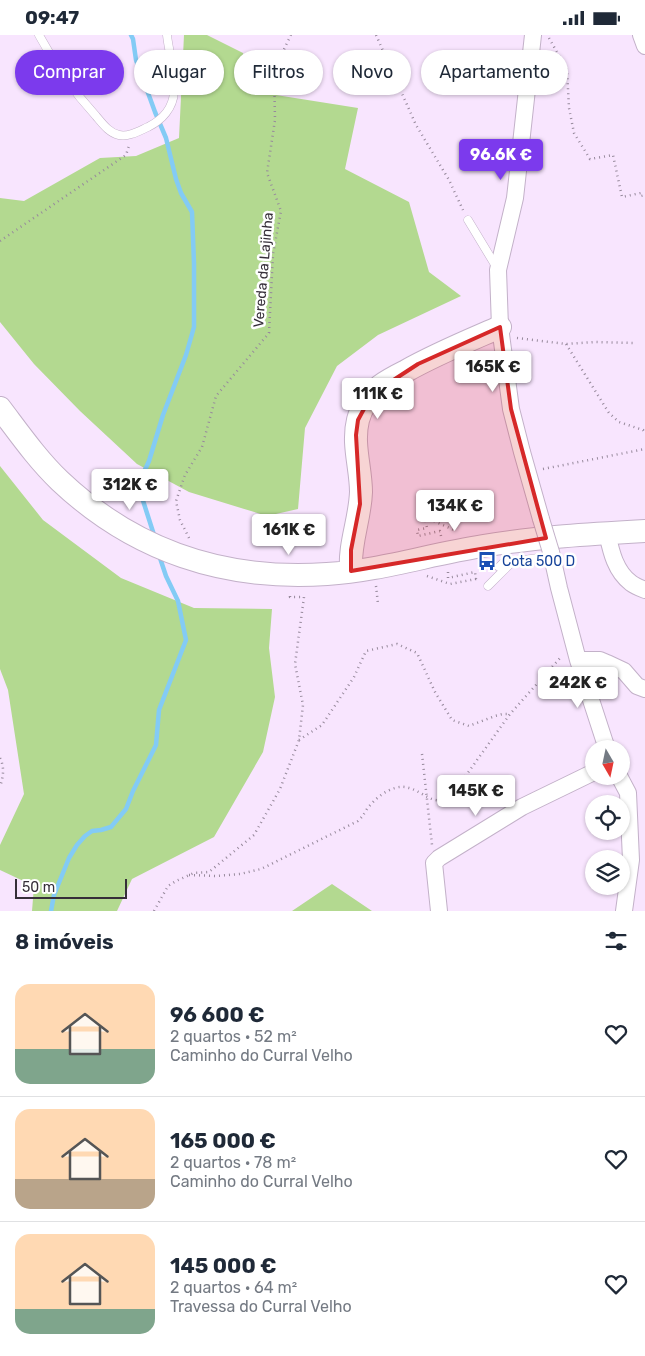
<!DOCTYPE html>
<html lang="pt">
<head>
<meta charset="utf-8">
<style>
  body { margin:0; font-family:Rubik,sans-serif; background:#f2f2f3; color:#1f2937; height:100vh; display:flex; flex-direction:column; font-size:19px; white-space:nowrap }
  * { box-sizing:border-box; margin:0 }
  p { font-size:16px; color:#747a83 }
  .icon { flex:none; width:28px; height:28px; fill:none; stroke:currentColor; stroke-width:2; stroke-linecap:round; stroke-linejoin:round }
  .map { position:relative; height:876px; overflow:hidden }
  .sheet { display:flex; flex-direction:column; background:#fff; flex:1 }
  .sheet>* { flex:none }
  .hud { position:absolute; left:15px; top:15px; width:615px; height:45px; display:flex; gap:10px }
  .needle { width:32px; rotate:171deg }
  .fabs { position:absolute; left:585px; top:705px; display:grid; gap:10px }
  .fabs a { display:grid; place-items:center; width:45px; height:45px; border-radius:50%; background:#fff; box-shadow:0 1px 4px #0004; font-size:25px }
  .scale { position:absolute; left:15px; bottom:12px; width:112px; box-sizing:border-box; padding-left:5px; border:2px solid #362f39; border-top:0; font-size:14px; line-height:18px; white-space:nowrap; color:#362f39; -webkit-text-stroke:4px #fff; paint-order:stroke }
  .price { position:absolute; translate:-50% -42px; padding:0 11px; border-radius:5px; background:#fff; color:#222; font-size:16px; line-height:32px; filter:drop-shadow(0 1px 2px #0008) }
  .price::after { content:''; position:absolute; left:50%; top:30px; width:15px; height:11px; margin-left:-8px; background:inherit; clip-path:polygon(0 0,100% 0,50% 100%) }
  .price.on { background:#7c3aed; color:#fff }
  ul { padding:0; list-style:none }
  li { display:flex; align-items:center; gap:15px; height:125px; padding:0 15px }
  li+li { border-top:1px solid #e0e1e3 }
  li span { display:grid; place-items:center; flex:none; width:140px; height:100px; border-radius:15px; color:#555 }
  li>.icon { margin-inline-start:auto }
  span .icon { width:60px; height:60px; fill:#fffc; stroke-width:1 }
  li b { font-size:21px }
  h2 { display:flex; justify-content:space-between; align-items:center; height:60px; padding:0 15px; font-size:21px }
  .chip { padding:0 18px; border-radius:22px; background:#fff; box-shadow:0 1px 4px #0004; font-size:18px; line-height:45px }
  .chip.on { background:#7c3aed; color:#fff }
  .status { display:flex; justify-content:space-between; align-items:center; height:35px; padding:0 25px; background:#fff; direction:ltr }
  .status svg { height:14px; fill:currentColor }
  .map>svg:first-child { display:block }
  .green { fill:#b3d990 }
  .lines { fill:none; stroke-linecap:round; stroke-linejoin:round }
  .stream { stroke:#83cbf5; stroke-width:4.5 }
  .service-casing { stroke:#c3b1c9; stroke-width:9 }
  .minor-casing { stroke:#c3b1c9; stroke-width:18 }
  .secondary-casing { stroke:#c3b1c9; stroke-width:24 }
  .path { stroke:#978a9c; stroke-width:2.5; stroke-dasharray:1 4; stroke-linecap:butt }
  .service { stroke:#fff; stroke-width:8 }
  .minor { stroke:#fff; stroke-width:16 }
  .secondary { stroke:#fff; stroke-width:22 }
  .minor-bridge-casing { stroke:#c3b1c9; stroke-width:18; stroke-linecap:butt }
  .minor-bridge { stroke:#fff; stroke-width:16 }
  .marked { fill:#d62828; fill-opacity:0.2; stroke:#d62828; stroke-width:4; stroke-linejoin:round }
  .labels { text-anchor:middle; stroke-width:5; stroke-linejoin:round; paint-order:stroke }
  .street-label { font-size:14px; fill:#362f39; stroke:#fff }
  .transit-label { font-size:14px; fill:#164399; stroke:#fff; text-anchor:start }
</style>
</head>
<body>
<div class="status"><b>09:47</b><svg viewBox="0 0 49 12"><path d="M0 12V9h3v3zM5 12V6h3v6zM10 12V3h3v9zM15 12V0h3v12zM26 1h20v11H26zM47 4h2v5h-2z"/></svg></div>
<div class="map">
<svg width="645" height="876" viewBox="0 0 645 876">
  <rect width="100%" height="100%" fill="#f8e5fe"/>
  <path class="green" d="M 184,0 L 207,0 L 243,18 L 257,57 L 358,73 L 345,134 L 409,167 L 429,237 L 461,261 L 378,300 L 337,331 L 305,393 L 298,474 L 267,481 L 189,457 L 137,429 L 80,376 L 34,329 L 0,287 L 0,163 L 24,166 L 100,123 L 136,121 L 179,103 Z
    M 0,431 L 43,485 L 121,543 L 194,573 L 272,574 L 269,613 L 275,662 L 263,717 L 214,802 L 132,844 L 117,876 L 32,876 L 34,851 L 0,835 L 0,810 L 24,759 L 8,655 L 0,634 Z
    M 332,849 L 372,876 L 292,876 Z"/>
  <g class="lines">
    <path class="stream" d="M 131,0 L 133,4 L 136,25 L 155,77 L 166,103 L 176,144 L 181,158 L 192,177 L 194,228 L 194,292 L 186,320 L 163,380 L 149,426 L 138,450 L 154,500
      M 51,876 L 54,860 L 69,823 L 77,810 L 85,801 L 92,796 L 101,795 L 111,792 L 126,774 L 133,756 L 156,710 L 159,675 L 186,605 L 178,566 L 166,541 L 159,520"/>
    <g class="service-casing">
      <path id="service" d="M 39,0 C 55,30 73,56 96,81 C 102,88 109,98 119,100 C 129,102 139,96 148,92 C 162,85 173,73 174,57 C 176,38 169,19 167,0
        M 468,185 L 497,233
        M 499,532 L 503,528 L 552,521
        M 488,551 L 513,526"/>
    </g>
    <g class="minor-casing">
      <path id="minor" d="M 533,0 L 515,163 L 498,235 L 500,292 L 511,374 L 522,417 L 541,484
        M 641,0 L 645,11
        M 607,498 C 611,516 615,536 631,548 C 635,551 640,553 645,555
        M 551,517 L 559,553 L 578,625 L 607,714
        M 578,625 L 600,625 L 607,628 L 624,636 L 637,651 L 645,654
        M 619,741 L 628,758 L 631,825 L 624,876
        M 439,876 L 434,828 L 439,823 L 522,772 L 594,737"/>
    </g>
    <g class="secondary-casing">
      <path id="secondary" d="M 0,373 C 19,398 37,424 60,446 C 134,516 225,546 327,539 C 379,536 431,519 483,511 C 537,502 591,499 645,496
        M 351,536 C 349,508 360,485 361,457 C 361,433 352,409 358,385 C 361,373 370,359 380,351 C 388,345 398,340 406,336 C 436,319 468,306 500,292"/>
    </g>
    <path class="path" d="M 376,0 L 416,90 L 449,145 L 463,175
      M 549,3 L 567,35 L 569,73 L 574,98 L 590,124 L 613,120 L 622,162 L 641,158 L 641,161 L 645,160
      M 0,206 L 126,120 L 129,111
      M 517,303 L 566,309 L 595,307 L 635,308
      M 566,309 L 609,378 L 619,387 L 643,395 L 645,398
      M 543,434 L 645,414
      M 441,501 L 440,496 L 418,501 L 417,495 L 427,493 L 425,482 L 456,496
      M 189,503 L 180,485 L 176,466 L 185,440 L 202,412 L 216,361 L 269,298 L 273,219 L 281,176 L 267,138 L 275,85 L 274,35 L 291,0
      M 448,537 L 448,543 L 475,537 L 476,544 L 478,544
      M 427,541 L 450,549 L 476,544
      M 376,551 L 378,569
      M 299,705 L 322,690 L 354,642 L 366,616 L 397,609 L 417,618 L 435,657 L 452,685 L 469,691 L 495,681 L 503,679 L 509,679
      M 422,719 L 432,810
      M 0,723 C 5,733 3,742 0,752
      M 189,840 L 216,841 L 240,839 L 261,834 L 358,786 C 362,782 364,779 367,774 C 374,765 384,756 395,753 C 416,746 430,773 446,763 C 450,761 454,756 457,753 L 510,679 L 561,622
      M 154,876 L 168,851 L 176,846 L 194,838 L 209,837 L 254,800 L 280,754 L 299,705 L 303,670 L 295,629 L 304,562 L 290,562 L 290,558"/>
    <use href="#service" class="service"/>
    <use href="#minor" class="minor"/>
    <use href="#secondary" class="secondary"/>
    <g class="minor-bridge-casing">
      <path id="minor-bridge" d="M 541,484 L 551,517"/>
    </g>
    <use href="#minor-bridge" class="minor-bridge"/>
  </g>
  <path class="marked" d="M 500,292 L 511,374 L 546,503 L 351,536 L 351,515 L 360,469 L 356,400 L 358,385 L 372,359 L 418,329 Z"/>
  <defs>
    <g id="bus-bare" transform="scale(1.5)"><path d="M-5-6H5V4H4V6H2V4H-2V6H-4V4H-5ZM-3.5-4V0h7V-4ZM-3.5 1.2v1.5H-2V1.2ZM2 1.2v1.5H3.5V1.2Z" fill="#1a4fb4" stroke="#fff" stroke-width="2.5" paint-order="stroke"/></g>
  </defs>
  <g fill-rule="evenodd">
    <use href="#bus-bare" x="487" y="526"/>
  </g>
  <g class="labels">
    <g class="street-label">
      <text transform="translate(263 235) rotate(-85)" y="5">Vereda da Lajinha</text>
    </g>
    <g class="transit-label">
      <text x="502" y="531">Cota 500 D</text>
    </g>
  </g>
</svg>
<div class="fabs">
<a><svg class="needle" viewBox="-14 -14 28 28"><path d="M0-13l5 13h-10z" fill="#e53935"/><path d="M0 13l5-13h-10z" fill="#747a83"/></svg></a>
<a><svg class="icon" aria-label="locate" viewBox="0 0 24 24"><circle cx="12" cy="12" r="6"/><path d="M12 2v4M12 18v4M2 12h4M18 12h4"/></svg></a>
<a><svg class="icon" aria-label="layers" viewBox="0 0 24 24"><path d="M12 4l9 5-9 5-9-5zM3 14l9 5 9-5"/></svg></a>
</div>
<div class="scale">50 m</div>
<b class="price on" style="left:501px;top:146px">96.6K €</b>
<b class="price" style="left:493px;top:358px">165K €</b>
<b class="price" style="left:378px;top:385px">111K €</b>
<b class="price" style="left:130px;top:476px">312K €</b>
<b class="price" style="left:455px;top:497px">134K €</b>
<b class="price" style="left:289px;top:521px">161K €</b>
<b class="price" style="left:578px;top:674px">242K €</b>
<b class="price" style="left:476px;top:782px">145K €</b>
<div class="hud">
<a class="chip on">Comprar</a>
<a class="chip">Alugar</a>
<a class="chip">Filtros</a>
<a class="chip">Novo</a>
<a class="chip">Apartamento</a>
</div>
</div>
<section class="sheet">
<h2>8 imóveis<svg class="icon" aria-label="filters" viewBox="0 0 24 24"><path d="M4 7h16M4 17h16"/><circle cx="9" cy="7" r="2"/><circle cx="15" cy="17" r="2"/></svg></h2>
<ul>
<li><span style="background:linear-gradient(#ffd9b3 65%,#7fa58c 0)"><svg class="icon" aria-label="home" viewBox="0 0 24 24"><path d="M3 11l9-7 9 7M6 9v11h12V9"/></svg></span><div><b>96 600 €</b><p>2 quartos · 52 m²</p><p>Caminho do Curral Velho</p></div><svg class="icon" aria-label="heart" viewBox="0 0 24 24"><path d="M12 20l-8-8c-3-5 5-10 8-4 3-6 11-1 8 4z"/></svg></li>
<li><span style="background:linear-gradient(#ffd9b3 70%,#b9a48a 0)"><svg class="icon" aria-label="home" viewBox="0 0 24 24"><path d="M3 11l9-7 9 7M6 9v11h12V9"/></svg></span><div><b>165 000 €</b><p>2 quartos · 78 m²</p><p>Caminho do Curral Velho</p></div><svg class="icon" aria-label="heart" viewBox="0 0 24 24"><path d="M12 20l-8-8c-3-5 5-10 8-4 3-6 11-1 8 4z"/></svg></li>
<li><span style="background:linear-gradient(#ffd9b3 75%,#7fa58c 0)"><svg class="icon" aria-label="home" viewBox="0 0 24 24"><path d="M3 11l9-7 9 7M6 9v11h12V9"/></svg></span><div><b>145 000 €</b><p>2 quartos · 64 m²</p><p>Travessa do Curral Velho</p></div><svg class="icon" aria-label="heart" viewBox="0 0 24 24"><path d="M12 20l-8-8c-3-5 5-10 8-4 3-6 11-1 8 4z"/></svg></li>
</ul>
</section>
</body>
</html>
